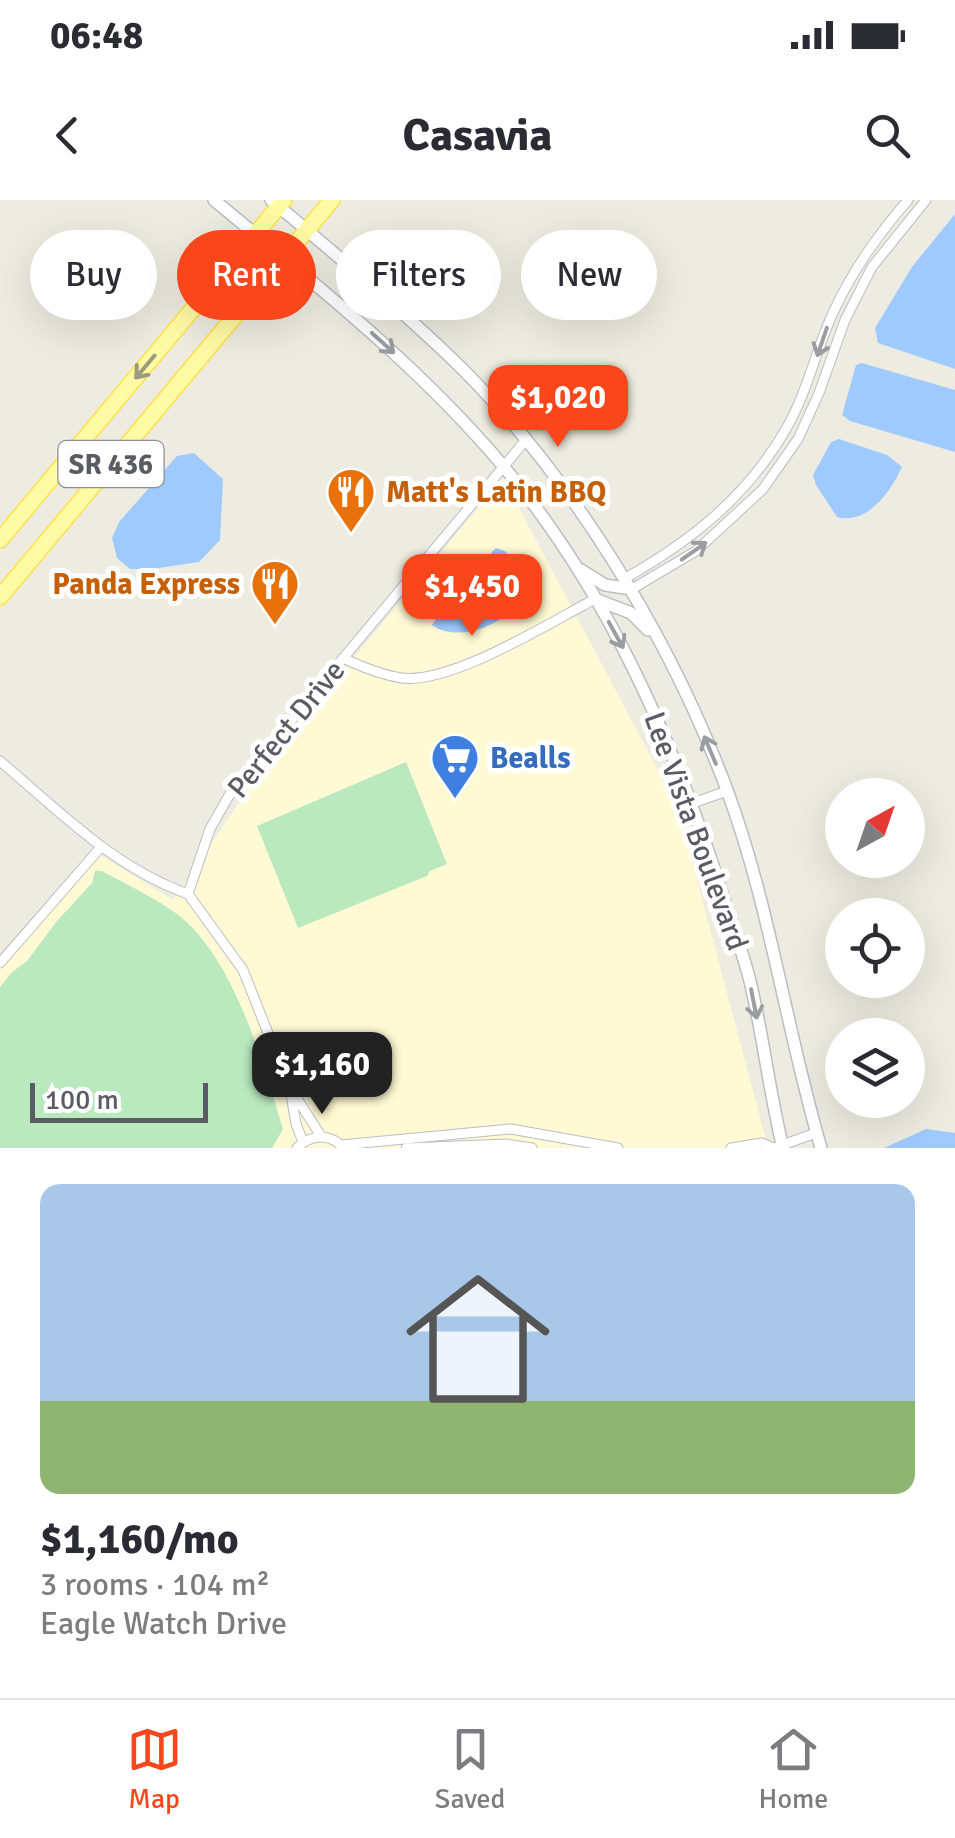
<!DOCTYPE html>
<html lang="en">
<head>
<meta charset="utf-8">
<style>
  body { margin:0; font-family:Signika,sans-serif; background:#f7f7f7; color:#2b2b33; height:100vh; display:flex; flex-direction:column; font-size:38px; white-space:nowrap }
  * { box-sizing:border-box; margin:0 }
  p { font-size:32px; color:#7c7c81 }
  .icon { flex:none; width:55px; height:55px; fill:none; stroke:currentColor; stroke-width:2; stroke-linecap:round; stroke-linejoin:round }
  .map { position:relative; height:948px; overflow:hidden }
  .sheet { display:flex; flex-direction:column; background:#fff; flex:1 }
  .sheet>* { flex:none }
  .hud { position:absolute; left:30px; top:30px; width:895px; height:90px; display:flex; gap:20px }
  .needle { width:65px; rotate:40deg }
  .buttons { position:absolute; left:825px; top:578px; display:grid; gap:20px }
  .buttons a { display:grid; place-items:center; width:100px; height:100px; border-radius:50%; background:#fff; box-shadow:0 10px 40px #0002; font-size:50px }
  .scale { position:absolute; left:30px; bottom:25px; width:178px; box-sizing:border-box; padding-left:10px; border:5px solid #595c63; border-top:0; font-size:28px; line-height:35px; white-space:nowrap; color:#595c63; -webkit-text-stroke:8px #fff; paint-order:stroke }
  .price { position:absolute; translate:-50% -85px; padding:0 22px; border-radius:20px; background:#f9461b; color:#fff; font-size:32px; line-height:65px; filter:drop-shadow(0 2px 5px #0008) }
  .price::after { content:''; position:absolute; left:50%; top:60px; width:30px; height:22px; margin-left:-15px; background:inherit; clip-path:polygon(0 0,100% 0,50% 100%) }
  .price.on { background:#222; color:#fff }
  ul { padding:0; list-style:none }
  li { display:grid; align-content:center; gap:20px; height:530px; padding:0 40px }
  li span { display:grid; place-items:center; height:310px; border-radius:20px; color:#555 }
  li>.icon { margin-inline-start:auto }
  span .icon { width:180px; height:180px; fill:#fffc; stroke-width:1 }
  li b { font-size:42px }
  .pill { padding:0 35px; border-radius:45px; background:#fff; box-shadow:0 10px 40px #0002; font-size:35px; line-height:90px }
  .pill.on { background:#f9461b; color:#fff }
  .status { display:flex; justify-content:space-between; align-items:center; height:70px; padding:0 50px; background:#fff; direction:ltr }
  .status svg { height:28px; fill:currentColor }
  header { display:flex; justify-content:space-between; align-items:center; height:130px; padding:0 40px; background:#fff; font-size:45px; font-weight:700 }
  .dock { display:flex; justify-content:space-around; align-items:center; height:140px; border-top:2px solid #e1e1e2; background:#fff; font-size:28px; color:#7c7c81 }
  .dock a { display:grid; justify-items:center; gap:5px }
  .dock .on { color:#f9461b }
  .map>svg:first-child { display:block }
  .commercial { fill:#fffad4 }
  .green { fill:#bae8bf }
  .water { fill:#9fcaff }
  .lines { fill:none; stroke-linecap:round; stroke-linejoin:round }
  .minor-casing { stroke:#bbbdc4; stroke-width:11 }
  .tertiary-casing { stroke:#bbbdc4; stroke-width:14 }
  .primary-casing { stroke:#ffe148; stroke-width:18 }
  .minor { stroke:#fff; stroke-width:9 }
  .tertiary { stroke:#fff; stroke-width:11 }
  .primary { stroke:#fffba4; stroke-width:15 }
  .oneway { stroke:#9b9da1 }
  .oneway2 { stroke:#9b9c7d }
  .labels { text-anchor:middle; stroke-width:10; stroke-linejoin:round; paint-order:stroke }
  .shield { fill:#fff; stroke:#8b8d92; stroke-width:2.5 }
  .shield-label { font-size:28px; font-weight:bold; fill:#595c63 }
  .food-label { font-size:30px; font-weight:bold; fill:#c56008; stroke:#fff; text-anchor:start }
  .street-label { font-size:30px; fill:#595c63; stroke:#fff }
  .shop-label { font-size:30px; font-weight:bold; fill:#366cbe; stroke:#fff; text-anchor:start }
</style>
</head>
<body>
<div class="status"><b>06:48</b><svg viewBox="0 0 49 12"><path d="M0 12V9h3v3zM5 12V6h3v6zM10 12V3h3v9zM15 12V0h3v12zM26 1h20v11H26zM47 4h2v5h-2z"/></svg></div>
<header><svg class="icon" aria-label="back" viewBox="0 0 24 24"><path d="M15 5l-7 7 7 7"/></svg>Casavia<svg class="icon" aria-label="search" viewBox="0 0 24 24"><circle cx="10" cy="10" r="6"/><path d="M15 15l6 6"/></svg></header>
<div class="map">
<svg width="955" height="948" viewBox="0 0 955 948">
  <rect width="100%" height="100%" fill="#eeece0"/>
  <path class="commercial" d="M 503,278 L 678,608 L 768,948 L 0,948 L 0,759 L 6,763 L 100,655 L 173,700 L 264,566 Z"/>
  <path class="green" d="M 406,562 L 447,664 L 430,671 L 427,676 L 298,728 L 257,626 Z
    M 95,671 L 102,671 C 126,684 155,698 177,714 C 234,757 263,863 283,929 L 272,948 L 0,948 L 0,787 L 11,773 L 27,761 L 57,721 L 92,683 Z"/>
  <path class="water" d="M 955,14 L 955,169 L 878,143 L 875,128 L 912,67 Z
    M 862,163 L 955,190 L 955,252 L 850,221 L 842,215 L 856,165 Z
    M 839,239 L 887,255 L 902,267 C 891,291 868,325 837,317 L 816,285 L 813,275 L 831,242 Z
    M 194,253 L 223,279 L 220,340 L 199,362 L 152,369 L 130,369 L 117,358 L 112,338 L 119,322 L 177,256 Z
    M 496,348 L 505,351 L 528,378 L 522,385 L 525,394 C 511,422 459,445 432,425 C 444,405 464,395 478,376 C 485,367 488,355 496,348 Z
    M 926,929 L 955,933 L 955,948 L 884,948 Z"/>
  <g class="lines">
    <g class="minor-casing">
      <path id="minor" d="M 624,379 C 691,341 747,297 786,229 C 807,193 815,153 832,115 C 852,71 877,36 908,0
        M 632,389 L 696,351 L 763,289 L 798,239 L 819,193 L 845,120 L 872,67 L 926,0
        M 343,458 C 362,467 381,475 402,478 C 452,484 549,423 595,399
        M 0,561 C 60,612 113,667 188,694
        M 693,603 L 727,591
        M 188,694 L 210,629 L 231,592 L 525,241
        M 188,694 L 243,770 L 289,886 L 321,936
        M 0,763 L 101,647
        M 290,889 L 296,924 L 303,942
        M 341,945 L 511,929 L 618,948
        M 297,948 C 311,934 329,933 344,948
        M 406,948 L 506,944 L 532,948
        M 731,948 L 762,943 L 773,948
        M 774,948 L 816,933"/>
    </g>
    <g class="tertiary-casing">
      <path id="tertiary" d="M 214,0 C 315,84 419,166 504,267 C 607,390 672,538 721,690 C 730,719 741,747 749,777 C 763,833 769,892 783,948
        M 271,0 C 331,50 391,101 447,154 C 568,269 669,435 727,590 C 770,706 786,829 821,948
        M 581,370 L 605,385 L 632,389
        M 595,399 L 631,413 L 648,430"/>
    </g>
    <g class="primary-casing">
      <path id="primary" d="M 0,340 L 284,0
        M 0,397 L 332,0"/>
    </g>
    <use href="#minor" class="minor"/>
    <use href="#tertiary" class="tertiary"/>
    <use href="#primary" class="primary"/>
  </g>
  <defs><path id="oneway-shaft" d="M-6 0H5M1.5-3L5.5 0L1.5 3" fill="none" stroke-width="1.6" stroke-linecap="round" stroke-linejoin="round" transform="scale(2.5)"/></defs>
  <g class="oneway">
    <use href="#oneway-shaft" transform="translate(822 142) rotate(109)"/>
    <use href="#oneway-shaft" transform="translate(383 143) rotate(42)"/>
    <use href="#oneway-shaft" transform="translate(694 351) rotate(-35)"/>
    <use href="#oneway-shaft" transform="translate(616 435) rotate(61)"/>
    <use href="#oneway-shaft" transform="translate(710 550) rotate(-113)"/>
    <use href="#oneway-shaft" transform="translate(754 804) rotate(79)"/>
  </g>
  <use class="oneway2" href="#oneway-shaft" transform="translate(145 167) rotate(130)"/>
  <defs>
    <g id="restaurant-pin" transform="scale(2.5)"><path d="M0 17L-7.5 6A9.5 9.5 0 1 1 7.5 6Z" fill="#e8710a" stroke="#fff"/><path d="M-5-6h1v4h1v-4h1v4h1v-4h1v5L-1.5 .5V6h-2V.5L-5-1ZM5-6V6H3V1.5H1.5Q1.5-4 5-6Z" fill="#fff"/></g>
    <g id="supermarket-pin" transform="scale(2.5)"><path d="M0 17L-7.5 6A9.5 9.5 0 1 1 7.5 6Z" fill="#3f7fe0" stroke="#fff"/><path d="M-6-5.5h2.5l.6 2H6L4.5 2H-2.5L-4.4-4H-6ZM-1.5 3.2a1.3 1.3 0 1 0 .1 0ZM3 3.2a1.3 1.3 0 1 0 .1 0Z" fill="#fff"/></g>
  </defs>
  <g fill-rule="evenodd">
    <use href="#restaurant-pin" x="351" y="292"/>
    <use href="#restaurant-pin" x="275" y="384"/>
    <use href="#supermarket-pin" x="455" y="558"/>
  </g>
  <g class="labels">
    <rect class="shield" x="58.5" y="241" width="105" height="46" rx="8"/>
    <g class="shield-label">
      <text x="111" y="274">SR 436</text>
    </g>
    <g class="food-label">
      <text x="386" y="302">Matt's Latin BBQ</text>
      <text x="240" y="394" text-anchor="end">Panda Express</text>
    </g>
    <g class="street-label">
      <text transform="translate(286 529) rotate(-51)" y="10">Perfect Drive</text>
      <text transform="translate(696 631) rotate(70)" y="10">Lee Vista Boulevard</text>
    </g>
    <g class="shop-label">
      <text x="490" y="568">Bealls</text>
    </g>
  </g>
</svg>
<div class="buttons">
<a><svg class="needle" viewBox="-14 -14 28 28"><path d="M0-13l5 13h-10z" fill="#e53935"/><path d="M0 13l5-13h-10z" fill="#7c7c81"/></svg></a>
<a><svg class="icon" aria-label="locate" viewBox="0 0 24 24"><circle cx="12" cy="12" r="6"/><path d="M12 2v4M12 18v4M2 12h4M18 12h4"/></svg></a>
<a><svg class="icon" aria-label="layers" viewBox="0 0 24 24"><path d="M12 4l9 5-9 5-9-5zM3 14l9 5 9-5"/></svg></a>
</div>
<div class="scale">100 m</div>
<b class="price" style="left:558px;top:250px">$1,020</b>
<b class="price" style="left:472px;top:439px">$1,450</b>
<b class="price on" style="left:322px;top:917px">$1,160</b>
<div class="hud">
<a class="pill">Buy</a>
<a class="pill on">Rent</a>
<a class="pill">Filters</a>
<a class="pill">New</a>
</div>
</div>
<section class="sheet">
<ul>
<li><span style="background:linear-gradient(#a9c7e8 70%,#8fb573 0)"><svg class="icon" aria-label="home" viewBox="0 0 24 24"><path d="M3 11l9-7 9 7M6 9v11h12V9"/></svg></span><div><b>$1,160/mo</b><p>3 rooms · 104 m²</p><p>Eagle Watch Drive</p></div></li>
</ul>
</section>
<nav class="dock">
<a class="on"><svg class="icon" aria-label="map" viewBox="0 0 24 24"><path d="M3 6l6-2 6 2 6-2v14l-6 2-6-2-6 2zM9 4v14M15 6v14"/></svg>Map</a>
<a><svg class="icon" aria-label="saved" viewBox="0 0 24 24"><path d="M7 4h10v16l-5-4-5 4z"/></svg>Saved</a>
<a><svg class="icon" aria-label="home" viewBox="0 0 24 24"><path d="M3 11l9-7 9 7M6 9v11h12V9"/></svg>Home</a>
</nav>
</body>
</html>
